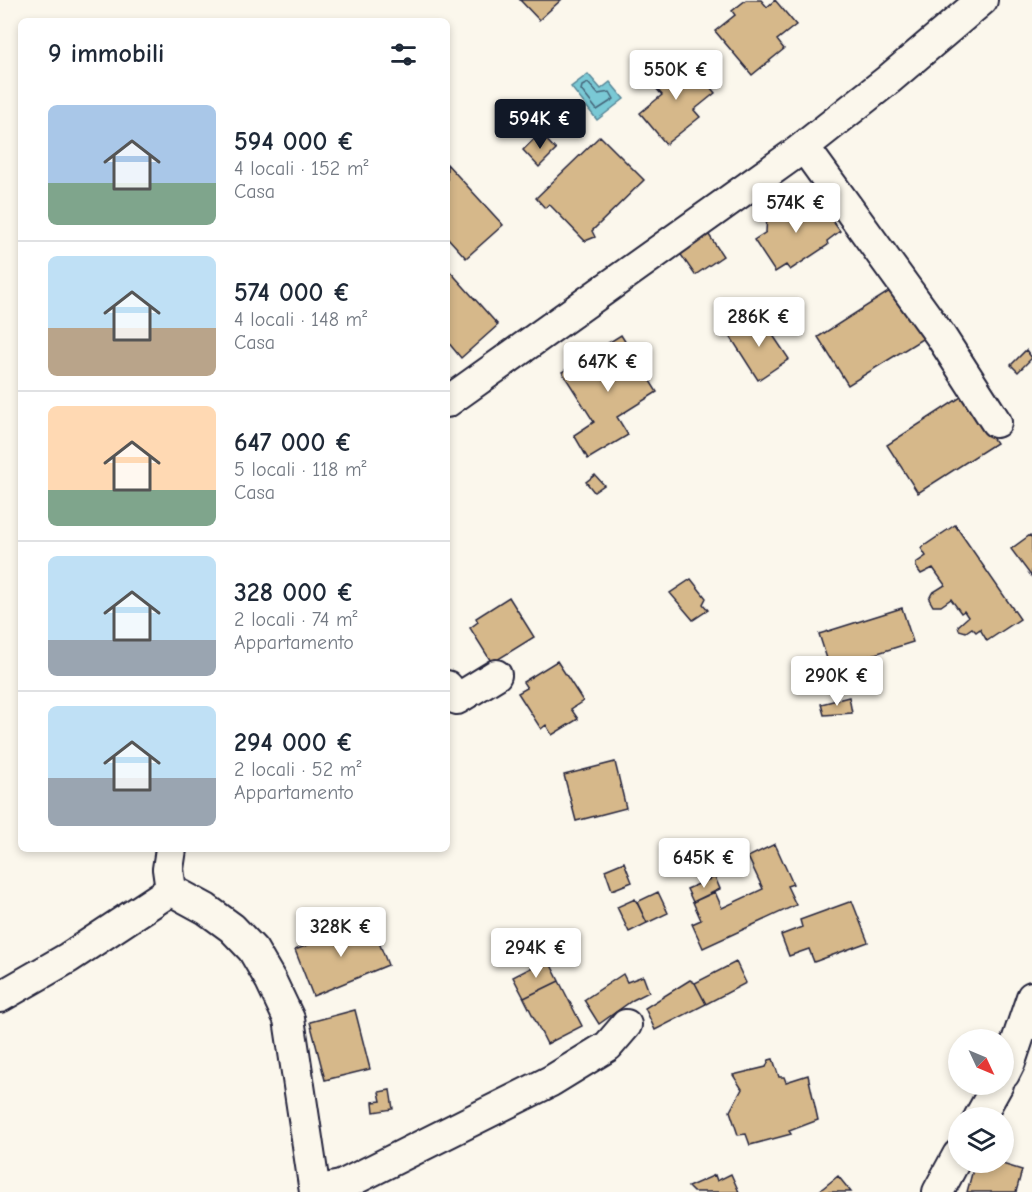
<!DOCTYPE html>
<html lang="it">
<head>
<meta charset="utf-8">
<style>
  body { margin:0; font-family:"Comic Neue",sans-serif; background:#f2f2f3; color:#1f2937; height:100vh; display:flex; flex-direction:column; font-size:22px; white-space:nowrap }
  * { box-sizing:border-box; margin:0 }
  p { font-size:20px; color:#747a83 }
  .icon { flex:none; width:33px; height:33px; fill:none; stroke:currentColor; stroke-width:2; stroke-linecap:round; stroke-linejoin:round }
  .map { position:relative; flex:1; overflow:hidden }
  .side { position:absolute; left:18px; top:18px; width:432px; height:834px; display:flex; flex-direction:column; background:#fff; border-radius:9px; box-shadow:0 3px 9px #0003 }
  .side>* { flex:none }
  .needle { width:39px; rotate:134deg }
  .buttons { position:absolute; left:948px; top:1029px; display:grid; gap:12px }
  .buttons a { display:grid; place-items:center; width:66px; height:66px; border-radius:50%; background:#fff; box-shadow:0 3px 9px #0003; font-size:30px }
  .price { position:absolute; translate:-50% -51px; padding:0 14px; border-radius:6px; background:#fff; color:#222; font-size:20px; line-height:39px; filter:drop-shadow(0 2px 3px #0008) }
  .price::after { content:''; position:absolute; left:50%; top:36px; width:18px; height:14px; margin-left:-9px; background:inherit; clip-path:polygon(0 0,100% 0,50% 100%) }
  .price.selected { background:#111827; color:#fff }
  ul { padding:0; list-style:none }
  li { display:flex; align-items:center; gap:18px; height:150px; padding:0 30px }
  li+li { border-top:2px solid #e0e1e3 }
  li span { display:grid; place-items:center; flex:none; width:168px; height:120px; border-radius:9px; color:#555 }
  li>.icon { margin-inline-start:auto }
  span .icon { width:72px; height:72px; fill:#fffc; stroke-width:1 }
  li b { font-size:26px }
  h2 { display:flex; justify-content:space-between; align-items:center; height:72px; padding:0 30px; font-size:26px }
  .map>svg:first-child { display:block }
  .water { fill:#7ac9d5; stroke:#578697; stroke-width:1.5 }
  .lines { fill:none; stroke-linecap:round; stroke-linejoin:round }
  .shore { stroke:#456579; stroke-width:1.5 }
  .building { fill:#d6b88a; stroke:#22223b; stroke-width:1.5 }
  .minor-casing { stroke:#22223b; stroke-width:34 }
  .minor { stroke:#fbf7ec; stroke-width:30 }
</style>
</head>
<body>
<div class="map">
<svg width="1032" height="1192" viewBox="0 0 1032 1192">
  <rect width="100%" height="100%" fill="#fbf7ec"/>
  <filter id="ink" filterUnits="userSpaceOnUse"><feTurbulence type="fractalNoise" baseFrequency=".0167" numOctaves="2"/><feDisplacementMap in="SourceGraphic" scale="12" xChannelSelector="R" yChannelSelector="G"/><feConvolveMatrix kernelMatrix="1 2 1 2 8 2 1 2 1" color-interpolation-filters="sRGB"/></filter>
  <g filter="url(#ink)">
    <path class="water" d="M 588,74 L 601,89 L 610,82 L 624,99 L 597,120 L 571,87 Z"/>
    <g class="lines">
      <path class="shore" d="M 588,83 L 598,94 L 610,92 L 614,99 L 597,110 L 581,90 L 582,86 Z"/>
    </g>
    <path class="building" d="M 520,0 L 561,0 L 539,20 Z
      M 746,0 L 761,0 L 767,7 L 775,0 L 796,25 L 777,40 L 784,49 L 752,75 L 715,31 L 735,15 L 732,11 Z
      M 671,60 L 685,77 L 695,68 L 715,93 L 694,110 L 700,117 L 666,144 L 640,113 L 662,95 L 648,79 Z
      M 540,133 L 556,150 L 539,167 L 523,150 Z
      M 600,136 L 644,180 L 592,231 L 595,237 L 585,241 L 549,204 L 545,208 L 536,198 Z
      M 447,164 L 503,225 L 466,258 L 447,237 Z
      M 816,198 L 840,231 L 827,241 L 828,245 L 790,270 L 786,265 L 775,272 L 754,240 L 766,232 L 767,215 L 787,200 L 804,207 Z
      M 707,232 L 723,256 L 695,275 L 679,252 Z
      M 447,268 L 498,325 L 461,358 L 447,341 Z
      M 896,287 L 927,336 L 848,385 L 818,337 Z
      M 760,316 L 789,359 L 758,380 L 730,336 Z
      M 621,335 L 657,392 L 617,417 L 628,435 L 588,459 L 574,435 L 594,422 L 562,372 Z
      M 1026,350 L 1032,358 L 1018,372 L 1011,365 Z
      M 964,395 L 996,443 L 918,493 L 887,445 Z
      M 595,475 L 604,485 L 594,492 L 586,482 Z
      M 955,525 L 1020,619 L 987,641 L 980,629 L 976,632 L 972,628 L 966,632 L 959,630 L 958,626 L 968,617 L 964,611 L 961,613 L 951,599 L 941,606 L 933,606 L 929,599 L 932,593 L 945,585 L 933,568 L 921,574 L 916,567 L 916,563 L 926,556 L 921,548 Z
      M 1030,535 L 1032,538 L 1032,577 L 1011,549 Z
      M 691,579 L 706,598 L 703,604 L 708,610 L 693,620 L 670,593 Z
      M 509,597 L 534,637 L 492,663 L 470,628 L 478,622 L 476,618 Z
      M 902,608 L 913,642 L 830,668 L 819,634 Z
      M 557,661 L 583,701 L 571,709 L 578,719 L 552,735 L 546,725 L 541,729 L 518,693 L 527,688 L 523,682 Z
      M 849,697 L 852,713 L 824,715 L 821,704 Z
      M 615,762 L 626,808 L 576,821 L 564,775 Z
      M 775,844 L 793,884 L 787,886 L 796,905 L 703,948 L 692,924 L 701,920 L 693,902 L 715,892 L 722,908 L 763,889 L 748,857 Z
      M 624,862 L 632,882 L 612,890 L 605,870 Z
      M 715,877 L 720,889 L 693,902 L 687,889 Z
      M 658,892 L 668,913 L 647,923 L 637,902 Z
      M 635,899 L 647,923 L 629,932 L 617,907 Z
      M 852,901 L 868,942 L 814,962 L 809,949 L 789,956 L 781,935 L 802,927 L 800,920 Z
      M 370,920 L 388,965 L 313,996 L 295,950 Z
      M 548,959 L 559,981 L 524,998 L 513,977 Z
      M 736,962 L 746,983 L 706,1004 L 695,983 Z
      M 623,974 L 627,982 L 643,976 L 649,992 L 633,1000 L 599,1024 L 584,1000 Z
      M 690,980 L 695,983 L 706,1004 L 655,1030 L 645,1008 Z
      M 559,981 L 582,1026 L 547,1044 L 524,998 Z
      M 355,1010 L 370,1069 L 325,1080 L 310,1022 Z
      M 773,1059 L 779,1077 L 784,1077 L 786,1082 L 808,1075 L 818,1120 L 789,1131 L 791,1134 L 750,1145 L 746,1134 L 738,1135 L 730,1111 L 742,1089 L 733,1075 L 766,1067 L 769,1060 Z
      M 390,1090 L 393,1109 L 374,1112 L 373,1102 L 381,1101 L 379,1092 Z
      M 975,1162 L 996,1162 L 1022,1170 L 1016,1192 L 967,1192 Z
      M 731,1174 L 739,1192 L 693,1192 L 688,1187 L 715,1175 L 717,1181 Z
      M 838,1176 L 851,1192 L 818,1192 Z"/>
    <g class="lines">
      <g class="minor-casing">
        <path id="minor" d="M 804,147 L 940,335 L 996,422
          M 447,402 L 797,152 L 888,80 L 982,0
          M 447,686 L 457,699 L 496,675
          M 171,849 L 168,869 L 171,890
          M 0,997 L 68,958 L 171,890 L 206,909 L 232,928 L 253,950 L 271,981 L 289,1019 L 315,1192
          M 1004,1074 L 1010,1062 L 1032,997
          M 979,1118 L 998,1084
          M 315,1191 L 341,1186 L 551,1081 L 608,1046 L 626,1025
          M 938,1192 L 958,1155"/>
      </g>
      <use href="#minor" class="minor"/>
    </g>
  </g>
</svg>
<div class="buttons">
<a><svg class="needle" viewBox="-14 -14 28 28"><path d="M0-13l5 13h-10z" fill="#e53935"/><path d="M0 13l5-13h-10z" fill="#747a83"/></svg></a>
<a><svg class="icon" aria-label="layers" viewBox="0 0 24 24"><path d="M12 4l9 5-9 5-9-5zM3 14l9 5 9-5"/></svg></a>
</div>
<b class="price" style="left:676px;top:101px">550K €</b>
<b class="price selected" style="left:540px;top:150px">594K €</b>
<b class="price" style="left:796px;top:234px">574K €</b>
<b class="price" style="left:759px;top:348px">286K €</b>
<b class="price" style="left:608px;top:393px">647K €</b>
<b class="price" style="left:837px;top:707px">290K €</b>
<b class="price" style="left:704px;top:889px">645K €</b>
<b class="price" style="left:341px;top:958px">328K €</b>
<b class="price" style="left:536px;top:979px">294K €</b>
<section class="side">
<h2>9 immobili<svg class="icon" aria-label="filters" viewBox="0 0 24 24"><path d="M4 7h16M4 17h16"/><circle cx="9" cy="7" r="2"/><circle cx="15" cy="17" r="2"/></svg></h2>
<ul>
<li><span style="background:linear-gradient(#a9c7e8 65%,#7fa58c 0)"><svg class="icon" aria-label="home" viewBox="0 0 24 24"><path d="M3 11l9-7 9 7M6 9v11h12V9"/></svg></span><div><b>594 000 €</b><p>4 locali · 152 m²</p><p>Casa</p></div></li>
<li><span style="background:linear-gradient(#bfe0f5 60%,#b9a48a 0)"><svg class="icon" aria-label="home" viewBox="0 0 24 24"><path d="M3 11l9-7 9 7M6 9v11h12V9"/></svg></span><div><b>574 000 €</b><p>4 locali · 148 m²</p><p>Casa</p></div></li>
<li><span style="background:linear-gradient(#ffd9b3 70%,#7fa58c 0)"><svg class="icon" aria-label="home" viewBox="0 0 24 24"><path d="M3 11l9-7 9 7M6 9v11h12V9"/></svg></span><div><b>647 000 €</b><p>5 locali · 118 m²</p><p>Casa</p></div></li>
<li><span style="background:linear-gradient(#bfe0f5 70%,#9aa5b1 0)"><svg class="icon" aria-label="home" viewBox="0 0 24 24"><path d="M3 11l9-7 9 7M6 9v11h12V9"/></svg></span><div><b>328 000 €</b><p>2 locali · 74 m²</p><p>Appartamento</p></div></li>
<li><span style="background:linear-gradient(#bfe0f5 60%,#9aa5b1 0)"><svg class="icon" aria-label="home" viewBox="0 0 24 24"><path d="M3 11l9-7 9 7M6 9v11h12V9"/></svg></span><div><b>294 000 €</b><p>2 locali · 52 m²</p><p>Appartamento</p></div></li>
</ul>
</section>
</div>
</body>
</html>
